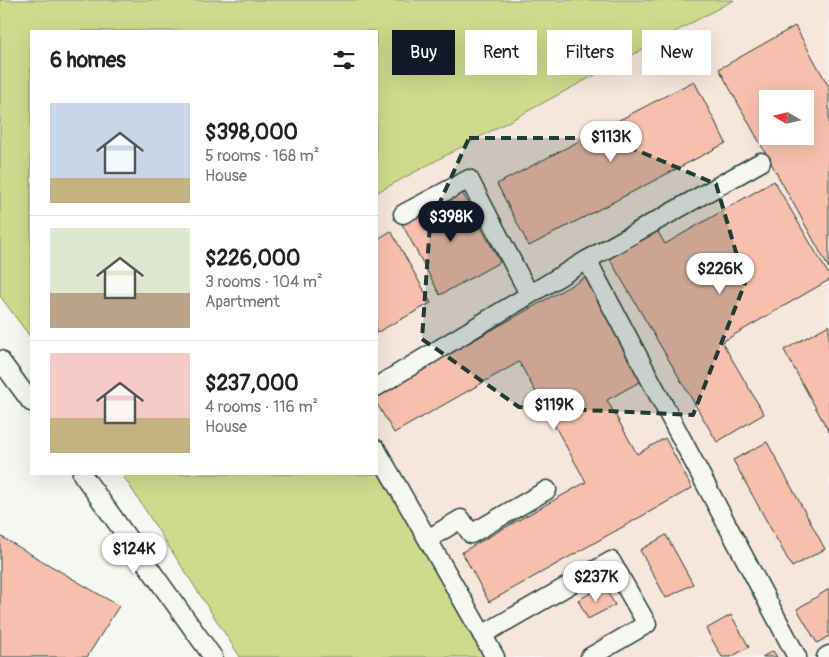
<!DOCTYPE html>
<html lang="en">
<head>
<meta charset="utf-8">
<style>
  body { margin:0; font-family:Pangolin,sans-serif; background:#f2f2f2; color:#222; height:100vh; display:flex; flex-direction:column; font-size:19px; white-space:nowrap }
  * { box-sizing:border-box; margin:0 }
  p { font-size:16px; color:#767676 }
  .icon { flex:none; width:28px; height:28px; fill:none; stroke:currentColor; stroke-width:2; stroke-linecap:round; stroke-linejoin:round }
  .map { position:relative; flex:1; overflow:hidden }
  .panel { position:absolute; left:30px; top:30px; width:348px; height:445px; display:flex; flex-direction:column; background:#fff; border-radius:0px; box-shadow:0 5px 20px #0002 }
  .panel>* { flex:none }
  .hud { position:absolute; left:392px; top:30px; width:361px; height:45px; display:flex; gap:10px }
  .needle { width:32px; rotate:279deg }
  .fabs { position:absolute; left:759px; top:90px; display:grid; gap:10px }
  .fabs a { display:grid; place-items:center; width:55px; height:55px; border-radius:0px; background:#fff; box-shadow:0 5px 20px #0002; font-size:25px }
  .price { position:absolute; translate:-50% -42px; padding:0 11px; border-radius:18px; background:#fff; color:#222; font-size:16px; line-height:32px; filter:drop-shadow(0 1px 2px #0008) }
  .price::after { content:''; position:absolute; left:50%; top:30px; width:15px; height:11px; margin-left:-8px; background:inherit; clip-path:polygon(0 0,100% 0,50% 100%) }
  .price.selected { background:#111827; color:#fff }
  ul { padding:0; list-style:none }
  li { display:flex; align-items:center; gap:15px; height:125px; padding:0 20px }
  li+li { border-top:1px solid #e0e0e0 }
  li span { display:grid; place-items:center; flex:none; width:140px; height:100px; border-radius:0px; color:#555 }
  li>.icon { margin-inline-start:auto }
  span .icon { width:60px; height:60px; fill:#fffc; stroke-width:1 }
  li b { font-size:21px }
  h2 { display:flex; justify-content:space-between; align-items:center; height:60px; padding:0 20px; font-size:21px }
  .chip { padding:0 18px; border-radius:0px; background:#fff; box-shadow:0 5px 20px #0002; font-size:18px; line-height:45px }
  .chip.selected { background:#111827; color:#fff }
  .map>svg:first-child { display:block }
  .built { fill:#f6e6dd; fill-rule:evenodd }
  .green { fill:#cfda8d; stroke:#778c60 }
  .building { fill:#f7bfac; stroke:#1f3d34; fill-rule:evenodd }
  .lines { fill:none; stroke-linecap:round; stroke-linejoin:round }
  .minor-casing { stroke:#1f3d34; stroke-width:21 }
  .minor { stroke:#f6f6f2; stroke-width:18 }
  .marked { fill:#1f3d34; fill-opacity:0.2; stroke:#1f3d34; stroke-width:4; stroke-dasharray:10 6; stroke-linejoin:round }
</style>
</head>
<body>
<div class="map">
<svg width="829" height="657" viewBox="0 0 829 657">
  <rect width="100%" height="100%" fill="#f6f6f2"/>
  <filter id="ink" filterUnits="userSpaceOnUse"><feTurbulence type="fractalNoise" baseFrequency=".02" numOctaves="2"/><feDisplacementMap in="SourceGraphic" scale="10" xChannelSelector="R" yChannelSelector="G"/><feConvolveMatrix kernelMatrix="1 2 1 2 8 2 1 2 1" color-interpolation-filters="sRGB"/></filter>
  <g filter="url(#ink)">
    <path class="built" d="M 734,0 L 829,0 L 829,657 L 498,657 L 376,440 L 376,193 ZM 768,99 L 805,99 L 805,136 L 768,136 Z"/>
    <path class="green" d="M 0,0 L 734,0 L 376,193 L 376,31 L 31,31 L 31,338 L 0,296 Z
      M 376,440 L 498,657 L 240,657 L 122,474 L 376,474 Z"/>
    <path class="building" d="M 795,26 L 829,87 L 829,268 L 719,69 ZM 768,99 L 805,99 L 805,136 L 768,136 Z
      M 694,81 L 726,143 L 529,246 L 497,184 Z
      M 774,181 L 829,275 L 829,280 L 722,342 L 764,414 L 717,442 L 609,258 L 657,230 L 665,244 Z
      M 462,192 L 500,262 L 440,295 L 402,224 Z
      M 391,231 L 431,303 L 376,333 L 376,240 Z
      M 586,277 L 643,380 L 607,400 L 637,454 L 665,438 L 692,488 L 489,602 L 462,552 L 586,482 L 519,362 L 394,433 L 376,402 L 376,395 Z
      M 829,325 L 829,432 L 784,350 Z
      M 767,442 L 825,549 L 792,567 L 733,460 Z
      M 666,535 L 693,584 L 666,598 L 640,550 Z
      M 0,536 L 119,606 L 87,657 L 0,657 Z
      M 604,586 L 615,605 L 588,619 L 578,600 Z
      M 829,589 L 829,636 L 817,643 L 797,609 Z
      M 731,615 L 749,647 L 731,657 L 722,657 L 706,629 Z
      M 773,651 L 777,657 L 762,657 Z"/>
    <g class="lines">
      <g class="minor-casing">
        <path id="minor" d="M 403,214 L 469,179 L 529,294
          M 587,260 L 797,657
          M 0,360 L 31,402
          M 376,387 L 587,260 L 761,162
          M 376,449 L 495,657
          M 82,474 L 213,657
          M 428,539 L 461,519 L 471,534 L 547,490
          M 482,635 L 611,561 L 647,624 L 590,657
          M 826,657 L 829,655"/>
      </g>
      <use href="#minor" class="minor"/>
    </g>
  </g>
  <path class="marked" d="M 469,138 L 608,138 L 716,184 L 745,283 L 693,415 L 519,407 L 422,339 L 430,224 Z"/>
</svg>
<div class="fabs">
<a><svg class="needle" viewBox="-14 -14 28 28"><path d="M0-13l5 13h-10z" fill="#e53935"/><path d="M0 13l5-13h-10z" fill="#767676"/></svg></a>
</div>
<b class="price" style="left:611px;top:163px">$113K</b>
<b class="price selected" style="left:451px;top:243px">$398K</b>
<b class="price" style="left:720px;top:295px">$226K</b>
<b class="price" style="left:554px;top:431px">$119K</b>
<b class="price" style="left:134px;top:575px">$124K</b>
<b class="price" style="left:596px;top:603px">$237K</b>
<div class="hud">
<a class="chip selected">Buy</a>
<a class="chip">Rent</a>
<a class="chip">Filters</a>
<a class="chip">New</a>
</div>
<section class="panel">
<h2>6 homes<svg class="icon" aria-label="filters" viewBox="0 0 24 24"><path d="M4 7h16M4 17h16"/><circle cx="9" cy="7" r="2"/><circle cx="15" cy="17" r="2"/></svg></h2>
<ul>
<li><span style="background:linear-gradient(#c9d6e8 75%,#c2b280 0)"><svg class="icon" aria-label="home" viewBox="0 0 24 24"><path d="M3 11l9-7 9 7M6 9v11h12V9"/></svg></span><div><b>$398,000</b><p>5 rooms · 168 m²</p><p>House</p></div></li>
<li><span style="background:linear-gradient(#dfe7d0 65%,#b9a48a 0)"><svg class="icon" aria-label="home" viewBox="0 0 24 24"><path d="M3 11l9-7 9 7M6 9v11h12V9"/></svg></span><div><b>$226,000</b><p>3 rooms · 104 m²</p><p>Apartment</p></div></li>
<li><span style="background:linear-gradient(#f6c9c9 65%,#c2b280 0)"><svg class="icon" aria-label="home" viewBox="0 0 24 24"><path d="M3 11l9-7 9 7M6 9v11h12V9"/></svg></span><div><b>$237,000</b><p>4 rooms · 116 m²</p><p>House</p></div></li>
</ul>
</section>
</div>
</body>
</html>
